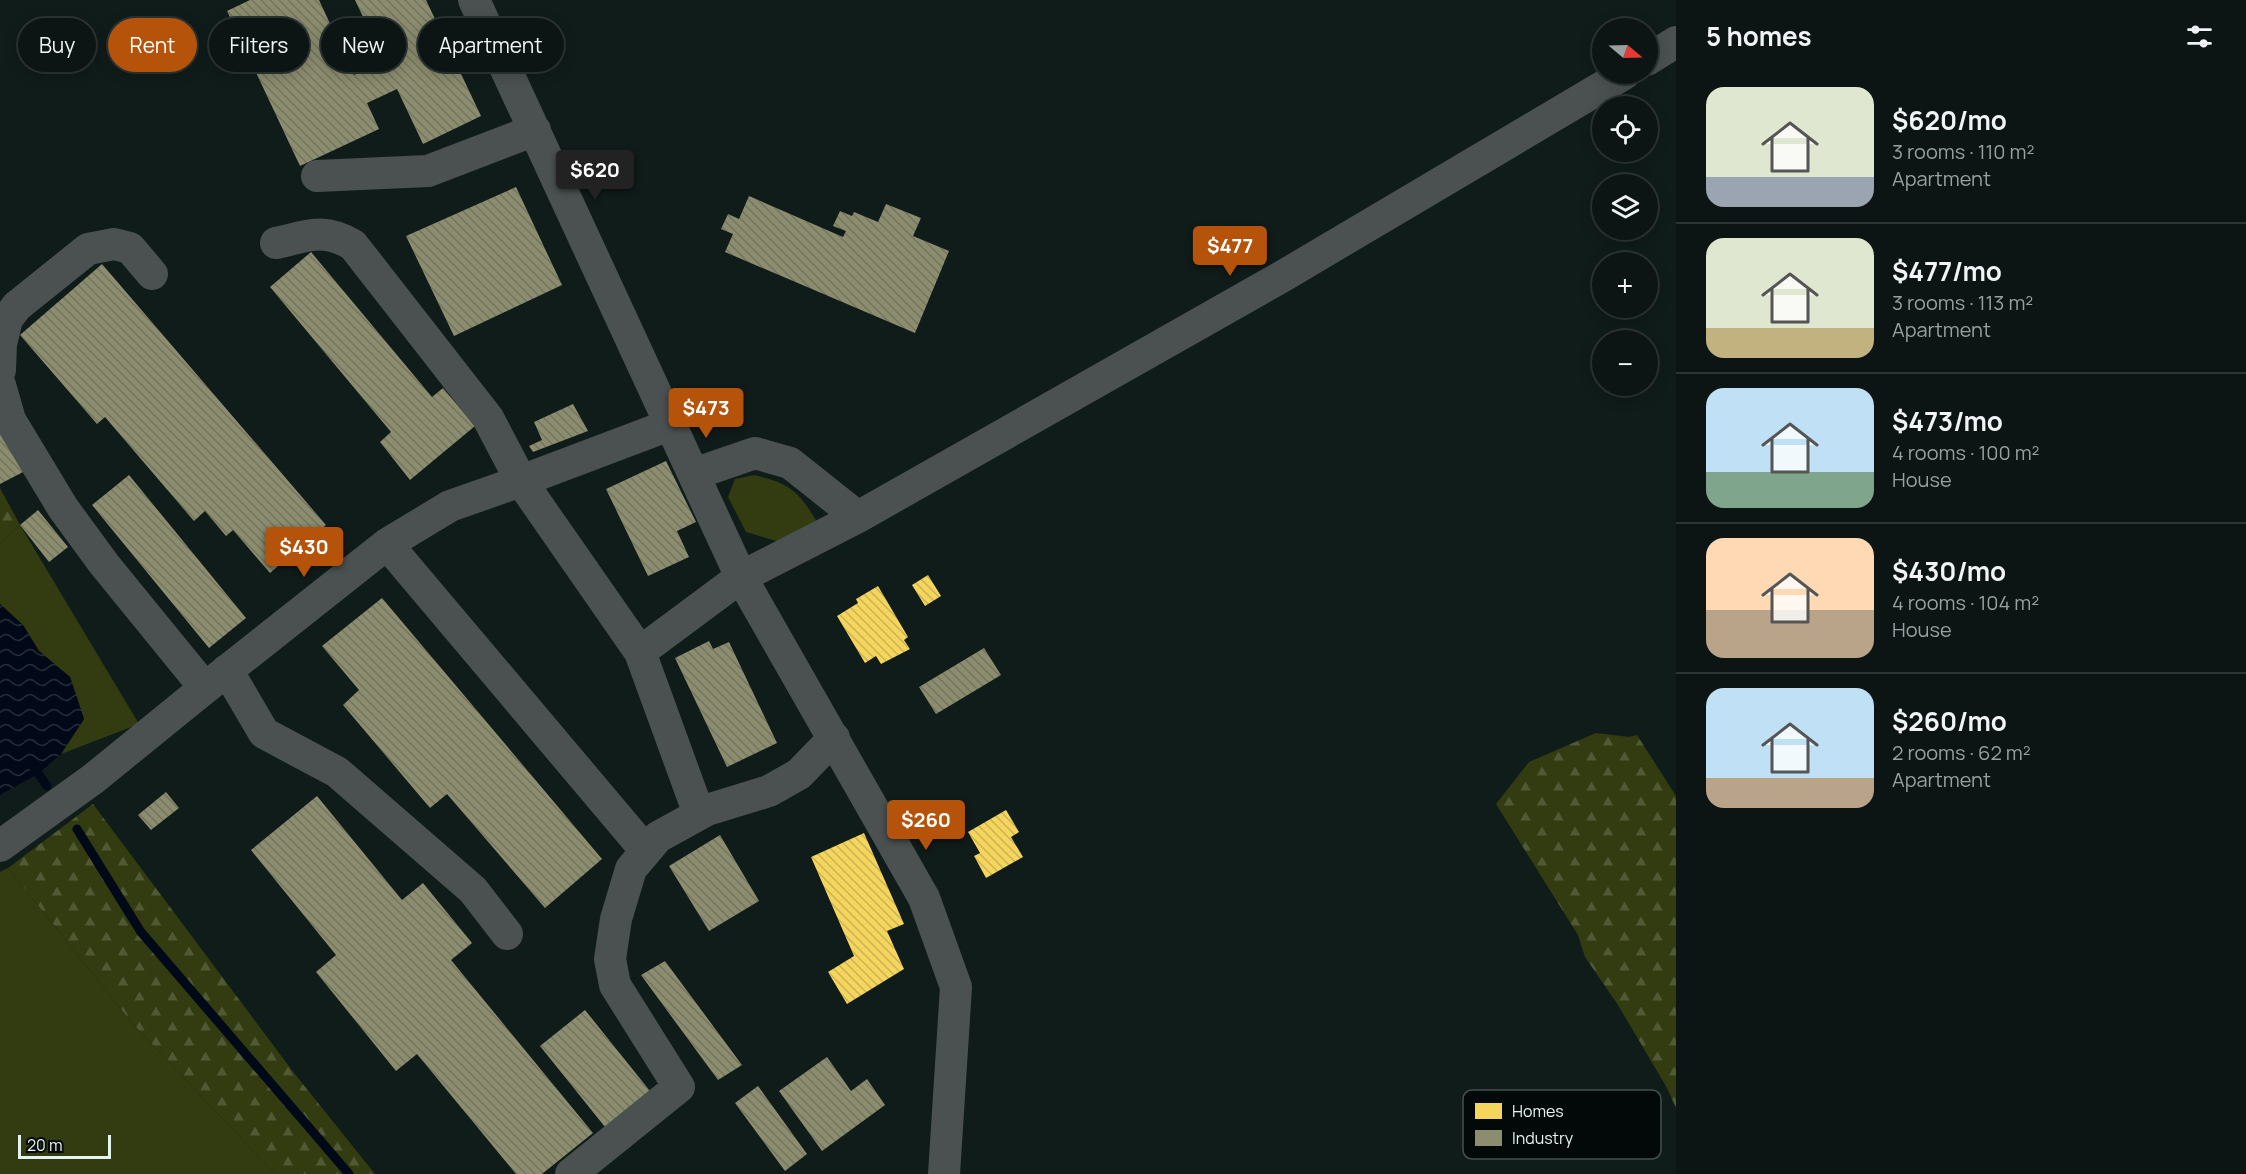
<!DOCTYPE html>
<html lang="en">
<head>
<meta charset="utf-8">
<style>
  body { margin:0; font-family:Manrope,sans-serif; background:#151e1d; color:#f1f3f6; height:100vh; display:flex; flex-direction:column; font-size:22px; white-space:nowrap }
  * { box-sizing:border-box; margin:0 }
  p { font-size:20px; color:#9a9fa0 }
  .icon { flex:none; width:33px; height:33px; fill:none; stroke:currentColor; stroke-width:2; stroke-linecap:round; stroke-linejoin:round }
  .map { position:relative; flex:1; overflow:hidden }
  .panel { display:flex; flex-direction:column; background:#0c1514; width:570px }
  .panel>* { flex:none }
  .banner { position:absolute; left:18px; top:18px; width:570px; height:54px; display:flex; gap:12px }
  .needle { width:39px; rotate:109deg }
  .controls { position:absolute; left:1592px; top:18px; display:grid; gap:12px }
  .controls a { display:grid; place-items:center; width:66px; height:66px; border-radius:50%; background:#0c1514; box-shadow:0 3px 15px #0003,0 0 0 2px #2c3434; font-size:30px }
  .scale { position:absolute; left:18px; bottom:15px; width:93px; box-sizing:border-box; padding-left:6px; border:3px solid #e6f4f1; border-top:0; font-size:16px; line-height:21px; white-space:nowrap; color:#e6f4f1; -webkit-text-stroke:4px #020908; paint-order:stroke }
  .price { position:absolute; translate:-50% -51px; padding:0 14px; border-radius:6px; background:#b45309; color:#fff; font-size:20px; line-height:39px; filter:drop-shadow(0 2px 3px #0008) }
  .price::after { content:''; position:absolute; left:50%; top:36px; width:18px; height:14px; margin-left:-9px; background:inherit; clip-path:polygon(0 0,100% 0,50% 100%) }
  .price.current { background:#222; color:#fff }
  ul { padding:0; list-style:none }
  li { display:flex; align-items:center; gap:18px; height:150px; padding:0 30px }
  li+li { border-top:2px solid #2c3434 }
  li span { display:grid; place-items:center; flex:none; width:168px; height:120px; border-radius:18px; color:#555 }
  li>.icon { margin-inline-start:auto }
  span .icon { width:72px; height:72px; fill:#fffc; stroke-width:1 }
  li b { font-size:26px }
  h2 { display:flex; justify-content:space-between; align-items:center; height:72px; padding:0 30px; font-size:26px }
  .tag { padding:0 21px; border-radius:27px; background:#0c1514; box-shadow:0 3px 15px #0003,0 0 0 2px #2c3434; font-size:21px; line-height:54px }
  .tag.current { background:#b45309; color:#fff }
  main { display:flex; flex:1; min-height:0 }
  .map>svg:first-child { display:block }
  .grass { fill:#323c10 }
  .forest { fill:url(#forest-firs) }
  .water { fill:url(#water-waves) }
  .homes { fill:url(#homes-back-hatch) }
  .industry { fill:url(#industry-back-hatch) }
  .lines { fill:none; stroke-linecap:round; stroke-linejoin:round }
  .stream { stroke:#010818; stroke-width:9 }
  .minor { stroke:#4b5151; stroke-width:32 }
  .key { fill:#020908; stroke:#46504e; stroke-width:1.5 }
  .key-label { font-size:16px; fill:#e6f4f1 }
</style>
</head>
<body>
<main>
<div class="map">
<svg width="1676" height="1174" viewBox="0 0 1676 1174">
  <defs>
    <pattern id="forest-firs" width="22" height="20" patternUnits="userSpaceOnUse" patternTransform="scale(1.5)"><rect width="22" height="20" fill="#323c10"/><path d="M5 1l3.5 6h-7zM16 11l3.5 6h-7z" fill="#505933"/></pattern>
    <pattern id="water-waves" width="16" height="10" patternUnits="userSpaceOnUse" patternTransform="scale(1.5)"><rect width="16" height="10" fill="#010818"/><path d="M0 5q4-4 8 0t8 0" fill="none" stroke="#262d3a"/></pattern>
    <pattern id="homes-back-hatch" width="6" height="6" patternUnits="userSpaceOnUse" patternTransform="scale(1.5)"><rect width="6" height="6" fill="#f6d55c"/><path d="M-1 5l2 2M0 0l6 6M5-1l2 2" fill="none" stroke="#cab257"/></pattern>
    <pattern id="industry-back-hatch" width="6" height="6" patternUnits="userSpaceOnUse" patternTransform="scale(1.5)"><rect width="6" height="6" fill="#8c8c6e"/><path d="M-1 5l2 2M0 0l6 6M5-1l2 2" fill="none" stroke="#737561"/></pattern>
  </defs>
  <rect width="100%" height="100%" fill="#101c1a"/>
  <path class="grass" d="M 754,475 C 792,484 799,492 819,525 L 780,542 L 746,532 L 728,497 L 735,479 Z
    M 20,525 L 139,724 L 61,754 L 84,719 L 70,677 L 39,651 L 23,625 L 0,604 L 0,545 Z
    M 8,868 L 133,1024 L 275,1174 L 0,1174 L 0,872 Z"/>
  <path class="forest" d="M 0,488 L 20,525 L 0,545 Z
    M 1596,733 L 1629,737 L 1637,735 L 1676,796 L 1676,1108 L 1667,1088 L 1618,1005 L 1585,957 L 1578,935 L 1496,804 L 1529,762 Z
    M 93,804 L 294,1073 L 375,1174 L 275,1174 L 133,1024 L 8,868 Z"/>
  <path class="water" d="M 0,604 L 23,625 L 39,651 L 70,677 L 84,719 L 61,754 L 38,774 L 0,795 Z"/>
  <path class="homes" d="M 928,575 L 941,596 L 925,606 L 912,585 Z
    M 878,586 L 908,637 L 904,640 L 910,649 L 881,664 L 876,656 L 865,663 L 837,616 L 858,603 L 856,599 Z
    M 1006,810 L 1019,832 L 1011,837 L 1023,857 L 986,878 L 974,856 L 980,853 L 968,832 Z
    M 864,833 L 904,924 L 887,931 L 904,969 L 847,1004 L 828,972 L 854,956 L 811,857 Z"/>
  <path class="industry" d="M 250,0 L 319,0 L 354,75 L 384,61 L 355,0 L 426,0 L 481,116 L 423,144 L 397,89 L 367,103 L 379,129 L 300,166 L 227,11 Z
    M 516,187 L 562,285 L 454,336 L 406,236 Z
    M 749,196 L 843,237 L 846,231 L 833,226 L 840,211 L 852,216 L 854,212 L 878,222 L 886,204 L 921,218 L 913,236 L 949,251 L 915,333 L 725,252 L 733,234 L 721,229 L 728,214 L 739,219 Z
    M 311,252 L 432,397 L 443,388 L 475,426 L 410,480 L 380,442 L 391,432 L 270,287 Z
    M 102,264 L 326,525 L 270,573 L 233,530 L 226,536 L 205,511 L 194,521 L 105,417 L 97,424 L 20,335 Z
    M 573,404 L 588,431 L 533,452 L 529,446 L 542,440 L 534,422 Z
    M 0,427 L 25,471 L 0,484 Z
    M 666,461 L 696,522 L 677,531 L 689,557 L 648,576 L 606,489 Z
    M 129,475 L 246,618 L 209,648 L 92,505 Z
    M 38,510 L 68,547 L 49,562 L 20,525 Z
    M 382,598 L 602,859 L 545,908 L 447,794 L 430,808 L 343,705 L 359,690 L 322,646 Z
    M 709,641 L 713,649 L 729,642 L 777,743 L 727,767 L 675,658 Z
    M 984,648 L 1001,675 L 936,714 L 919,687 Z
    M 166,792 L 179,808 L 151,830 L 138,815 Z
    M 317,796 L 402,900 L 423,883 L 472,943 L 451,960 L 593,1133 L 542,1174 L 516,1174 L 417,1054 L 396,1071 L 316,972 L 336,955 L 251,850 Z
    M 720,835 L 759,901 L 709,931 L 669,866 Z
    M 665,961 L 742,1065 L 718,1080 L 641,975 Z
    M 585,1010 L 650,1091 L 605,1127 L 540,1046 Z
    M 827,1057 L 851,1091 L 867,1079 L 885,1105 L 822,1151 L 779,1091 Z
    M 758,1086 L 807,1154 L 785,1171 L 735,1103 Z"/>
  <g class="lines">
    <path class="stream" d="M 32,765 L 47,786
      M 77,829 L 141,932 L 349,1174"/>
    <path class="minor" d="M 474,0 L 741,577 L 924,898 L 956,987 L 944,1174
      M 1647,60 L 1676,42
      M 317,176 L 428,171 L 535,130
      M 276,243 C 308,236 323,227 353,245 L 488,418 L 521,481 L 640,652 L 699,814
      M 0,370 L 1,344 L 7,319 L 17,306 L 88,249 L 114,244 L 130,248 L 152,274
      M 0,385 L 10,420 L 63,508 L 104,564 L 205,688
      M 694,474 L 755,453 L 790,463 L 858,517
      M 387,544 L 646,851
      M 640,652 L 741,577 L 858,517 L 1283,276 L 1624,74
      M 227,670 L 264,733 L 337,772 L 473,890 L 507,934
      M 0,846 L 93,779 L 205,688 L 387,544 L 450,506 L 521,481 L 672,424
      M 571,1174 L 679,1087 L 615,985 L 610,959 L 616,919 L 631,869 L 658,837 L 707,810 L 769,791 L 799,774 L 834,738"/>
  </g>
  <rect x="1463" y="1090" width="198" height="69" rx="9" class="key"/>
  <rect x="1475" y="1103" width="27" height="16" fill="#f6d55c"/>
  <rect x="1475" y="1130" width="27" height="16" fill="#8c8c6e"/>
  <g class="key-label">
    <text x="1512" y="1117">Homes</text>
    <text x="1512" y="1144">Industry</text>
  </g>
</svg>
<div class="controls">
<a><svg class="needle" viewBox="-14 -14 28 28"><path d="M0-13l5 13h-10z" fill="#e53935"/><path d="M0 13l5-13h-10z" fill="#9a9fa0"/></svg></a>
<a><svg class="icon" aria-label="locate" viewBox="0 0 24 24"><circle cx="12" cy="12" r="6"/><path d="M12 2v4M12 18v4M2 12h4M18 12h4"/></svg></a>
<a><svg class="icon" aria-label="layers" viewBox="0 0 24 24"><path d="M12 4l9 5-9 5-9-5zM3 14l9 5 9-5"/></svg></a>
<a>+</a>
<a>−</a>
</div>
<div class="scale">20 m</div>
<b class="price current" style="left:595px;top:201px">$620</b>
<b class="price" style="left:1230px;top:277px">$477</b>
<b class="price" style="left:706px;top:439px">$473</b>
<b class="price" style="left:304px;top:578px">$430</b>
<b class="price" style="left:926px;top:851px">$260</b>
<div class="banner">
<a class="tag">Buy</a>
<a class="tag current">Rent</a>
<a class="tag">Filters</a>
<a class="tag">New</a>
<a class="tag">Apartment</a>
</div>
</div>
<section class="panel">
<h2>5 homes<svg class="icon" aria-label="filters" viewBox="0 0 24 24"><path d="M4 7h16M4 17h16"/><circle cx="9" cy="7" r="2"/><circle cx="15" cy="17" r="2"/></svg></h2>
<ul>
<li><span style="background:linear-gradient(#dfe7d0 75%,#9aa5b1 0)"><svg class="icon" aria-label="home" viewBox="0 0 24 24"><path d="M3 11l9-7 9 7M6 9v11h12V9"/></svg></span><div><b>$620/mo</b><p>3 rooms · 110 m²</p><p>Apartment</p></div></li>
<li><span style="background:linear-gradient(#dfe7d0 75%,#c2b280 0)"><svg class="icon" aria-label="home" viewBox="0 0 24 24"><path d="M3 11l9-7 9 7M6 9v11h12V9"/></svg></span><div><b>$477/mo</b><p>3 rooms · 113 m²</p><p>Apartment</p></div></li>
<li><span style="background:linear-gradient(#bfe0f5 70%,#7fa58c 0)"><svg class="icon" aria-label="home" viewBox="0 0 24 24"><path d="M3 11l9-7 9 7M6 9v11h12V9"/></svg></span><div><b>$473/mo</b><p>4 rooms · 100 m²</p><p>House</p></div></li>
<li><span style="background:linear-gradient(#ffd9b3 60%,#b9a48a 0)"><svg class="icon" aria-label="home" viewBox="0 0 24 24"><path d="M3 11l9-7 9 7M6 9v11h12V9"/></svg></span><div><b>$430/mo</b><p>4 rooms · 104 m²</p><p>House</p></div></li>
<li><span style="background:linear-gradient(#bfe0f5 75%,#b9a48a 0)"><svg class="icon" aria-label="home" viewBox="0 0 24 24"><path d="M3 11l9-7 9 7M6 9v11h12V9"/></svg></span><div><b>$260/mo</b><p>2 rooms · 62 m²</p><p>Apartment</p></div></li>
</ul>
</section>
</main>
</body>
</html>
